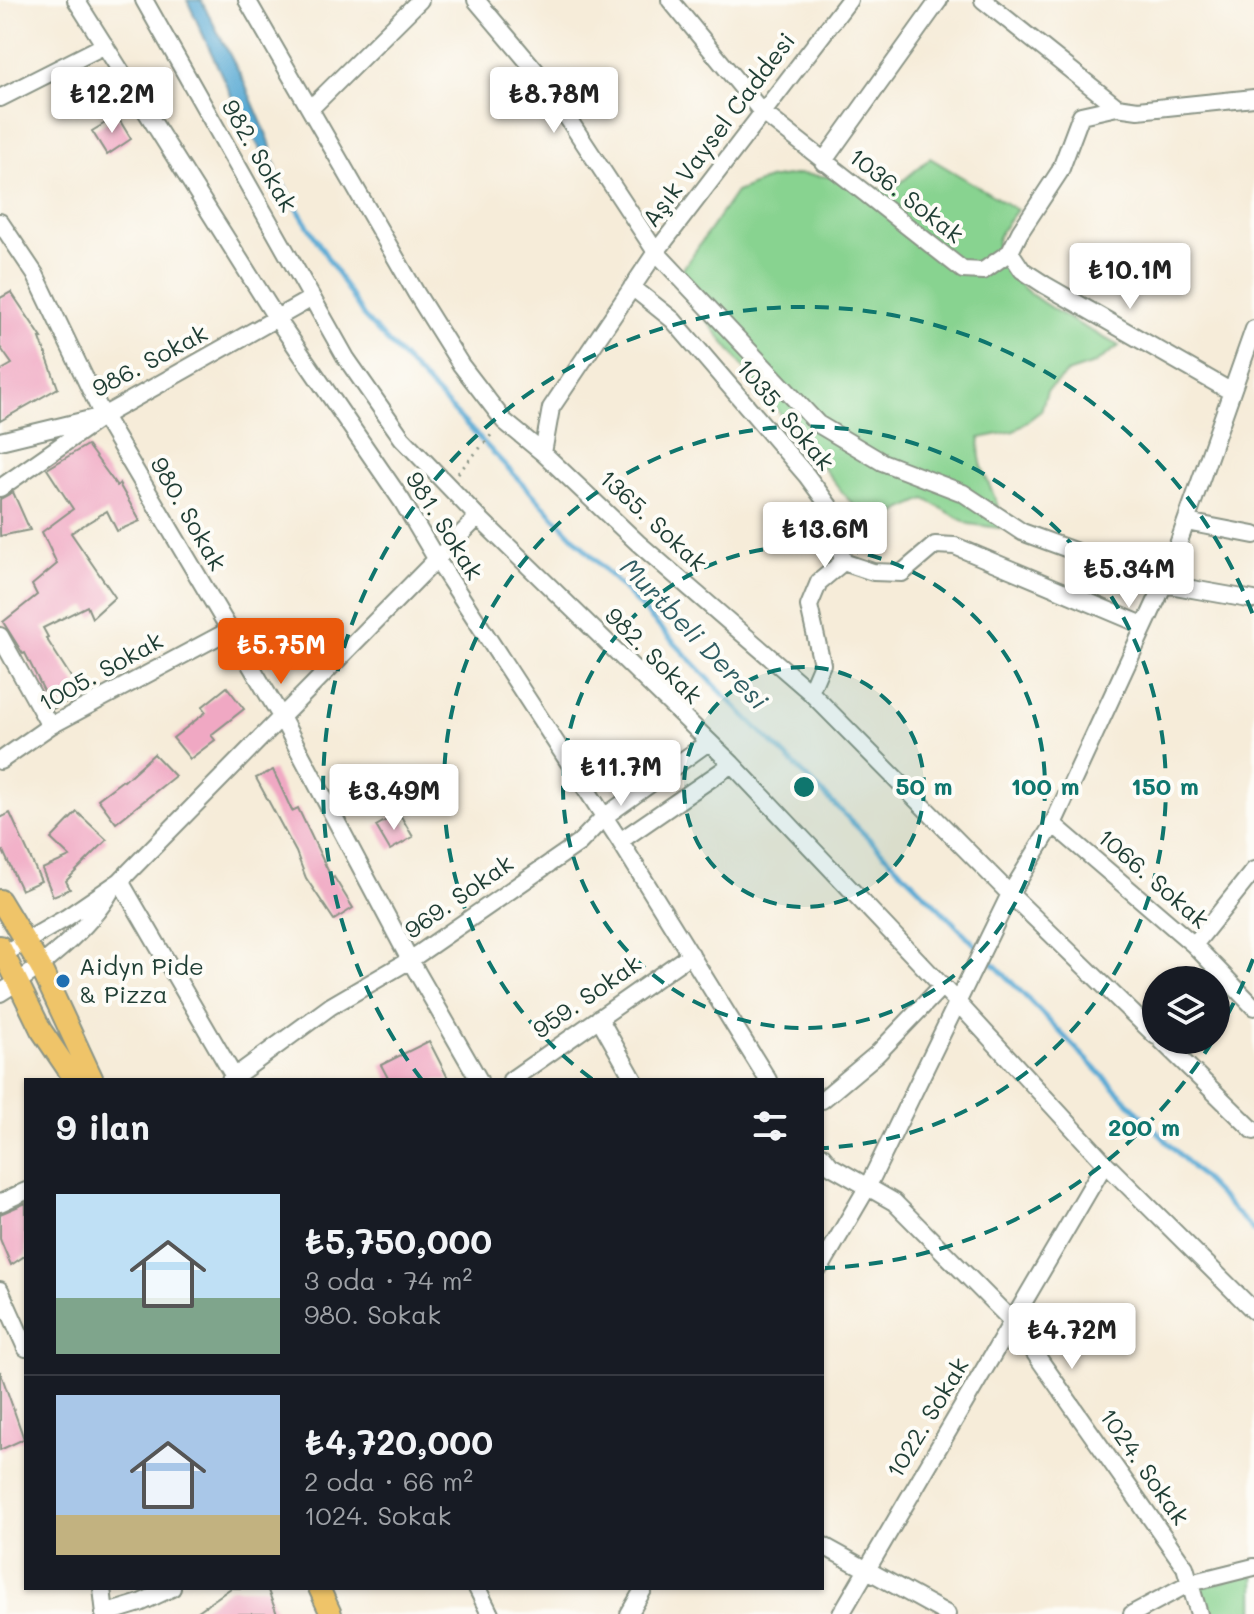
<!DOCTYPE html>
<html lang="tr">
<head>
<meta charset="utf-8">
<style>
  body { margin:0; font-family:Mali,sans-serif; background:#20242c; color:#f1f3f6; height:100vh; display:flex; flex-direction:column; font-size:30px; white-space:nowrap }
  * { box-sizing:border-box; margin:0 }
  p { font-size:26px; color:#9ea1a6 }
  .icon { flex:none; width:44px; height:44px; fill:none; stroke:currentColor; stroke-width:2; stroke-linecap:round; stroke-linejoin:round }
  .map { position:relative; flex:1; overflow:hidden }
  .details { position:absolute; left:24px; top:1078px; width:800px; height:512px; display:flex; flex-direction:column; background:#171b24; border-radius:0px; box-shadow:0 2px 6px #0004 }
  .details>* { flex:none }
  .buttons { position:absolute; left:1142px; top:966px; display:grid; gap:16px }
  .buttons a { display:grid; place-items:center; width:88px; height:88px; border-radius:50%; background:#171b24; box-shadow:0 2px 6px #0004; font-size:40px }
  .price { position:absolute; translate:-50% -68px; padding:0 18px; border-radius:8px; background:#fff; color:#222; font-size:26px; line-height:52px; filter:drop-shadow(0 2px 4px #0008) }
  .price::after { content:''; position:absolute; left:50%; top:48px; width:24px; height:18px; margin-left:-12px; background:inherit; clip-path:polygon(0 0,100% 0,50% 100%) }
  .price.active { background:#ea580c; color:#fff }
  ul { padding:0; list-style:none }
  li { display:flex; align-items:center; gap:24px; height:200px; padding:0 32px }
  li+li { border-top:2px solid #363941 }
  li span { display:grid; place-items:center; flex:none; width:224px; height:160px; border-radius:0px; color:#555 }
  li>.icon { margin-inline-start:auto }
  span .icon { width:96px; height:96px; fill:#fffc; stroke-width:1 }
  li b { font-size:34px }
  h2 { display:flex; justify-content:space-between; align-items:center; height:96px; padding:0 32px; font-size:34px }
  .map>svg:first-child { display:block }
  .green { fill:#88d390; stroke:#548862; stroke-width:2 }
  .water { fill:#5aaad4; stroke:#3c7484; stroke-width:2 }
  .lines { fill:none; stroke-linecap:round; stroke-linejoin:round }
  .stream { stroke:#5aaad4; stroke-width:5 }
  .building { fill:#f0a8c3 }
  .minor-casing { stroke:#8a9486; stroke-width:20 }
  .major-casing { stroke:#8a9486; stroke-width:24 }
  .path { stroke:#8a9486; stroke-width:3; stroke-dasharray:2 6; stroke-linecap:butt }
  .minor { stroke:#fff; stroke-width:16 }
  .major { stroke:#efc469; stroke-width:20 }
  .ring { fill:none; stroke:#0f766e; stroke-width:4; stroke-dasharray:14 10 }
  .poi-dot { fill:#1f6fb2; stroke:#fdfcf7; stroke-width:3 }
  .labels { text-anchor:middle; stroke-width:8; stroke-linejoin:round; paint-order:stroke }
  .street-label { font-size:24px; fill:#1f3d34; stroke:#fdfcf7 }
  .poi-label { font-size:24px; fill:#1f3d34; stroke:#fdfcf7; text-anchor:start }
  .water-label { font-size:26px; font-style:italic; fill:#315e64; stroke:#fdfcf7 }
  .centre { fill:#0f766e; stroke:#fdfcf7; stroke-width:4 }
  .ring-label { font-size:24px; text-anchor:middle; font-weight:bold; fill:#0f766e; stroke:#fdfcf7; stroke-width:8; stroke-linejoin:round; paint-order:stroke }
</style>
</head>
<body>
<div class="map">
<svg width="1254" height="1614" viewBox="0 0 1254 1614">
  <rect width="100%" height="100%" fill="#fdfcf7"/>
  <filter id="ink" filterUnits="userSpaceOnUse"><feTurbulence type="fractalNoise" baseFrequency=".0125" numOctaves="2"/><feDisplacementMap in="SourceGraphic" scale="16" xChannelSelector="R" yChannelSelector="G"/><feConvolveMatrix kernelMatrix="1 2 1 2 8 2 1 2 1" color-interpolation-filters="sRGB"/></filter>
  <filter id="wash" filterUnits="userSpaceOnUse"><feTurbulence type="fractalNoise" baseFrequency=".006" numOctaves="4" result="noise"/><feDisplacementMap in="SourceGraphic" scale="32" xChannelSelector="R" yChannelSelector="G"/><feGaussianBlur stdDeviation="1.8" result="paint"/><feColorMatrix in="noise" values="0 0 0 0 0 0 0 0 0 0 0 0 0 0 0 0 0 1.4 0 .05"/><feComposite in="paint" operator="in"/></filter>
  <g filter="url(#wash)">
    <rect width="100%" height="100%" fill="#f6ecd9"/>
    <path class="green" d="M 930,158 L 1017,210 C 1011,218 999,231 997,241 C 992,286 1086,327 1119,346 L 1094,364 L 1067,373 L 1047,391 L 1041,411 L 1014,431 L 980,438 C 974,475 1003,494 1000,528 L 969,524 L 925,499 L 902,509 L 882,523 L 869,520 L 847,498 L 696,307 L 682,270 L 736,192 L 768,179 L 800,174 L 832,177 L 862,194 L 898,185 Z
      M 1254,1574 L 1254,1614 L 1208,1614 L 1200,1587 Z"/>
    <path class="water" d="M 187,0 L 201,0 L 244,82 L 269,140 L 279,179 L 242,119 Z"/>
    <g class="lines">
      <path class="stream" d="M 276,174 L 364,317 L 726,697 L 949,918 L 1254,1231"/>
    </g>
    <g id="blocks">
      <path class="building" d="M 117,116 L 131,139 L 107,155 L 92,131 Z
        M 11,292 L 42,338 L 40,338 L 58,388 L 0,421 L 0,371 L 12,364 L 0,347 L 0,298 Z
        M 87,445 L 117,486 L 119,484 L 140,521 L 117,531 L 107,511 L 71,533 L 115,597 L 92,618 L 87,606 L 43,628 L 48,637 L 46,638 L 82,694 L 53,709 L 25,653 L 23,654 L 3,622 L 37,595 L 32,585 L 57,564 L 42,532 L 73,509 L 47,469 Z
        M 13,492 L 30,530 L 0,536 L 0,499 Z
        M 227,687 L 244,709 L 211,735 L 215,740 L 190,759 L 173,738 L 206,712 L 202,707 Z
        M 154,754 L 175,776 L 116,823 L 98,799 L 123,780 L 124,781 Z
        M 273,770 L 292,811 L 298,808 L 332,879 L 334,877 L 353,908 L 334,920 L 306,878 L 296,852 L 256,778 Z
        M 363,782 L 375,806 L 359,815 L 347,790 Z
        M 77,812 L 107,840 L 66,881 L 70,889 L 53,896 L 42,869 L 70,857 L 51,839 Z
        M 10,813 L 41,881 L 21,890 L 3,851 L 0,852 L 0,818 Z
        M 399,813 L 413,837 L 390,850 L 376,826 Z
        M 429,1041 L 449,1080 L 389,1080 L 381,1065 Z
        M 26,1203 L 26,1255 L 11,1265 L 0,1239 L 0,1214 Z
        M 0,1371 L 24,1439 L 0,1450 Z
        M 231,1588 L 267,1588 L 277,1614 L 194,1614 Z"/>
    </g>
  </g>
  <g filter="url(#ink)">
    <use href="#blocks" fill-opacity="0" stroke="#8a9486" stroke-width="2"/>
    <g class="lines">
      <g class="minor-casing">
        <path id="minor" d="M 76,0 L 277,319 L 402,501 L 437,560 L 620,841 L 768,1080
          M 144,0 L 346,358 L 402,438 L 478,517 L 732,764 L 958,1003 L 1105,1163 L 1254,1311
          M 247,0 L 416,293 L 461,365 L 504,421 L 543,453 L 638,543 L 810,692 L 1010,894 L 1156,1036
          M 476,0 L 540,76 L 656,252 L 818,424 L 882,462 L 963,493 L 1022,532 L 1164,584 L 1254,600
          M 670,0 L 762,112 L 963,270 L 983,271 L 1010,252 L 1020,232 L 1060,171 L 1081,115 L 1117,107
          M 983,0 L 1117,107 L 1138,110 L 1254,98
          M 0,98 L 105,45
          M 310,109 L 420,0
          M 823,162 L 939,0
          M 0,222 L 35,274 L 103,416 L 280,715 L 410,960 L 479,1080
          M 1010,252 L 1022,270 L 1045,285 L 1230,391
          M 632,287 L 673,320 L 807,476 L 832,510 L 843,562 L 873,572 L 902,573 L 935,545 L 955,546 L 1143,625
          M 0,441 L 103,416 L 312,298
          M 543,453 L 551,408 L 656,252 L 849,0
          M 0,488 L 96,421
          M 1187,522 L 1254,535
          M 0,636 L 50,726
          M 810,692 L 822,664 L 809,606 L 819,582 L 843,562
          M 0,761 L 50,726 L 228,631
          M 1053,824 L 1194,945 L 1254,1007
          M 620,841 L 732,764
          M 120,881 L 236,1080
          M 1194,945 L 1254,870
          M 0,956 L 66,918 L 120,881 L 478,517
          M 0,993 C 35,973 91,927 110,892
          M 599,1018 L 634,1080
          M 1161,1040 L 1254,1131
          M 230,1080 L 331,1006 L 410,960 L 579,843 L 604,817 L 707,743
          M 511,1080 L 691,954
          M 822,1100 L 877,1054 L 942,986
          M 822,1155 L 831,1166 L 894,1202 L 1013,1322 L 1185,1567 L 1199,1614
          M 0,1203 L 26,1191
          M 822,1265 L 867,1188 L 1010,894 L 1053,824 L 1164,584 L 1254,329
          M 0,1290 L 26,1348
          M 822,1545 L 947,1614
          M 102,1588 L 105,1614
          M 477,1588 L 490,1614
          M 104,1614 L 140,1603 L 172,1588
          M 629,1614 L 644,1588
          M 841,1614 L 1105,1163
          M 1132,1614 L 1190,1583 L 1254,1567"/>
      </g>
      <g class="major-casing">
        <path id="major" d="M 0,900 L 40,966 L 93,1080
          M 0,946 L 41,1030 L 75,1080
          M 319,1588 L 331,1614"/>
      </g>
      <path class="path" d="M 458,473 L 493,433"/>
      <use href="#minor" class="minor"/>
      <use href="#major" class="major"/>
    </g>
  </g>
  <circle cx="804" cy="787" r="120" fill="#0f766e" fill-opacity=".12"/>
  <g class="ring">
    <circle cx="804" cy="787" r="120"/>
    <circle cx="804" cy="787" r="241"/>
    <path d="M592 1079A361 361 0 1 1 823 1148"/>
    <path d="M1253 959A481 481 0 0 1 1216 1035M1212 1042A481 481 0 0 1 825 1268M422 1080A481 481 0 1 1 1253 615"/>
  </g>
  <circle class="poi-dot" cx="63" cy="981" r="8"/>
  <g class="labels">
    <g class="street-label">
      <text transform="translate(719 130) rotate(-53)" y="8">Aşık Vaysel Caddesi</text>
      <text transform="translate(259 156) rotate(60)" y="8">982. Sokak</text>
      <text transform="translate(906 196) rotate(38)" y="8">1036. Sokak</text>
      <text transform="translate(150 361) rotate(-28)" y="8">986. Sokak</text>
      <text transform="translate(785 415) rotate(50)" y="8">1035. Sokak</text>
      <text transform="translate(188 514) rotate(60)" y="8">980. Sokak</text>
      <text transform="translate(653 521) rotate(43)" y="8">1365. Sokak</text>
      <text transform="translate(444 526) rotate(58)" y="8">981. Sokak</text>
      <text transform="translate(653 656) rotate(45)" y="8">982. Sokak</text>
      <text transform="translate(101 672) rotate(-29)" y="8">1005. Sokak</text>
      <text transform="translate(1153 879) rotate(41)" y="8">1066. Sokak</text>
      <text transform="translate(459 897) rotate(-35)" y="8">969. Sokak</text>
      <text transform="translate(587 997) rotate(-35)" y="8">959. Sokak</text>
      <text transform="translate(928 1418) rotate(-59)" y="8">1022. Sokak</text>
      <text transform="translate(1144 1467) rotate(55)" y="8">1024. Sokak</text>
    </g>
    <g class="poi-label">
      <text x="79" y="975">Aidyn Pide<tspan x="79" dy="28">&amp; Pizza</tspan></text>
    </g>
    <g class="water-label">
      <text transform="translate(694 634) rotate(46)" y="9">Murtbeli Deresi</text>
    </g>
  </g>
  <circle cx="804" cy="787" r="12" class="centre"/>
  <g class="ring-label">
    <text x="924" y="795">50 m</text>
    <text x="1045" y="795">100 m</text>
    <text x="1165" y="795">150 m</text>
    <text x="1144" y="1136">200 m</text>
  </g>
</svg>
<div class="buttons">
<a><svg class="icon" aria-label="layers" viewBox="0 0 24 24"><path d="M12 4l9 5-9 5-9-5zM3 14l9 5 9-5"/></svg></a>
</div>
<b class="price" style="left:112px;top:135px">₺12.2M</b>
<b class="price" style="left:554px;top:135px">₺8.78M</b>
<b class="price" style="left:1130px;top:311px">₺10.1M</b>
<b class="price" style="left:825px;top:570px">₺13.6M</b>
<b class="price" style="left:1129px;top:610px">₺5.34M</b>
<b class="price active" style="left:281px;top:686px">₺5.75M</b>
<b class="price" style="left:621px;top:808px">₺11.7M</b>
<b class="price" style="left:394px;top:832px">₺3.49M</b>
<b class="price" style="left:1072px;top:1371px">₺4.72M</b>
<section class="details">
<h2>9 ilan<svg class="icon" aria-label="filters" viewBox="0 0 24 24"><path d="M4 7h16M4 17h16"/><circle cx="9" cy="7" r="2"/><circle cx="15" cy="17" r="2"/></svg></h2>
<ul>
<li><span style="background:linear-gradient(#bfe0f5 65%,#7fa58c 0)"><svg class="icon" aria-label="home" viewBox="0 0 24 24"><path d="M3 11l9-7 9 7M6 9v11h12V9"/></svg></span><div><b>₺5,750,000</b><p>3 oda · 74 m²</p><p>980. Sokak</p></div></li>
<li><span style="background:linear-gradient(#a9c7e8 75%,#c2b280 0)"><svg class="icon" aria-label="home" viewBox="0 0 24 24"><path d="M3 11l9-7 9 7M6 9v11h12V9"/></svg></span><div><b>₺4,720,000</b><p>2 oda · 66 m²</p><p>1024. Sokak</p></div></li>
</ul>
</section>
</div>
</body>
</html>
